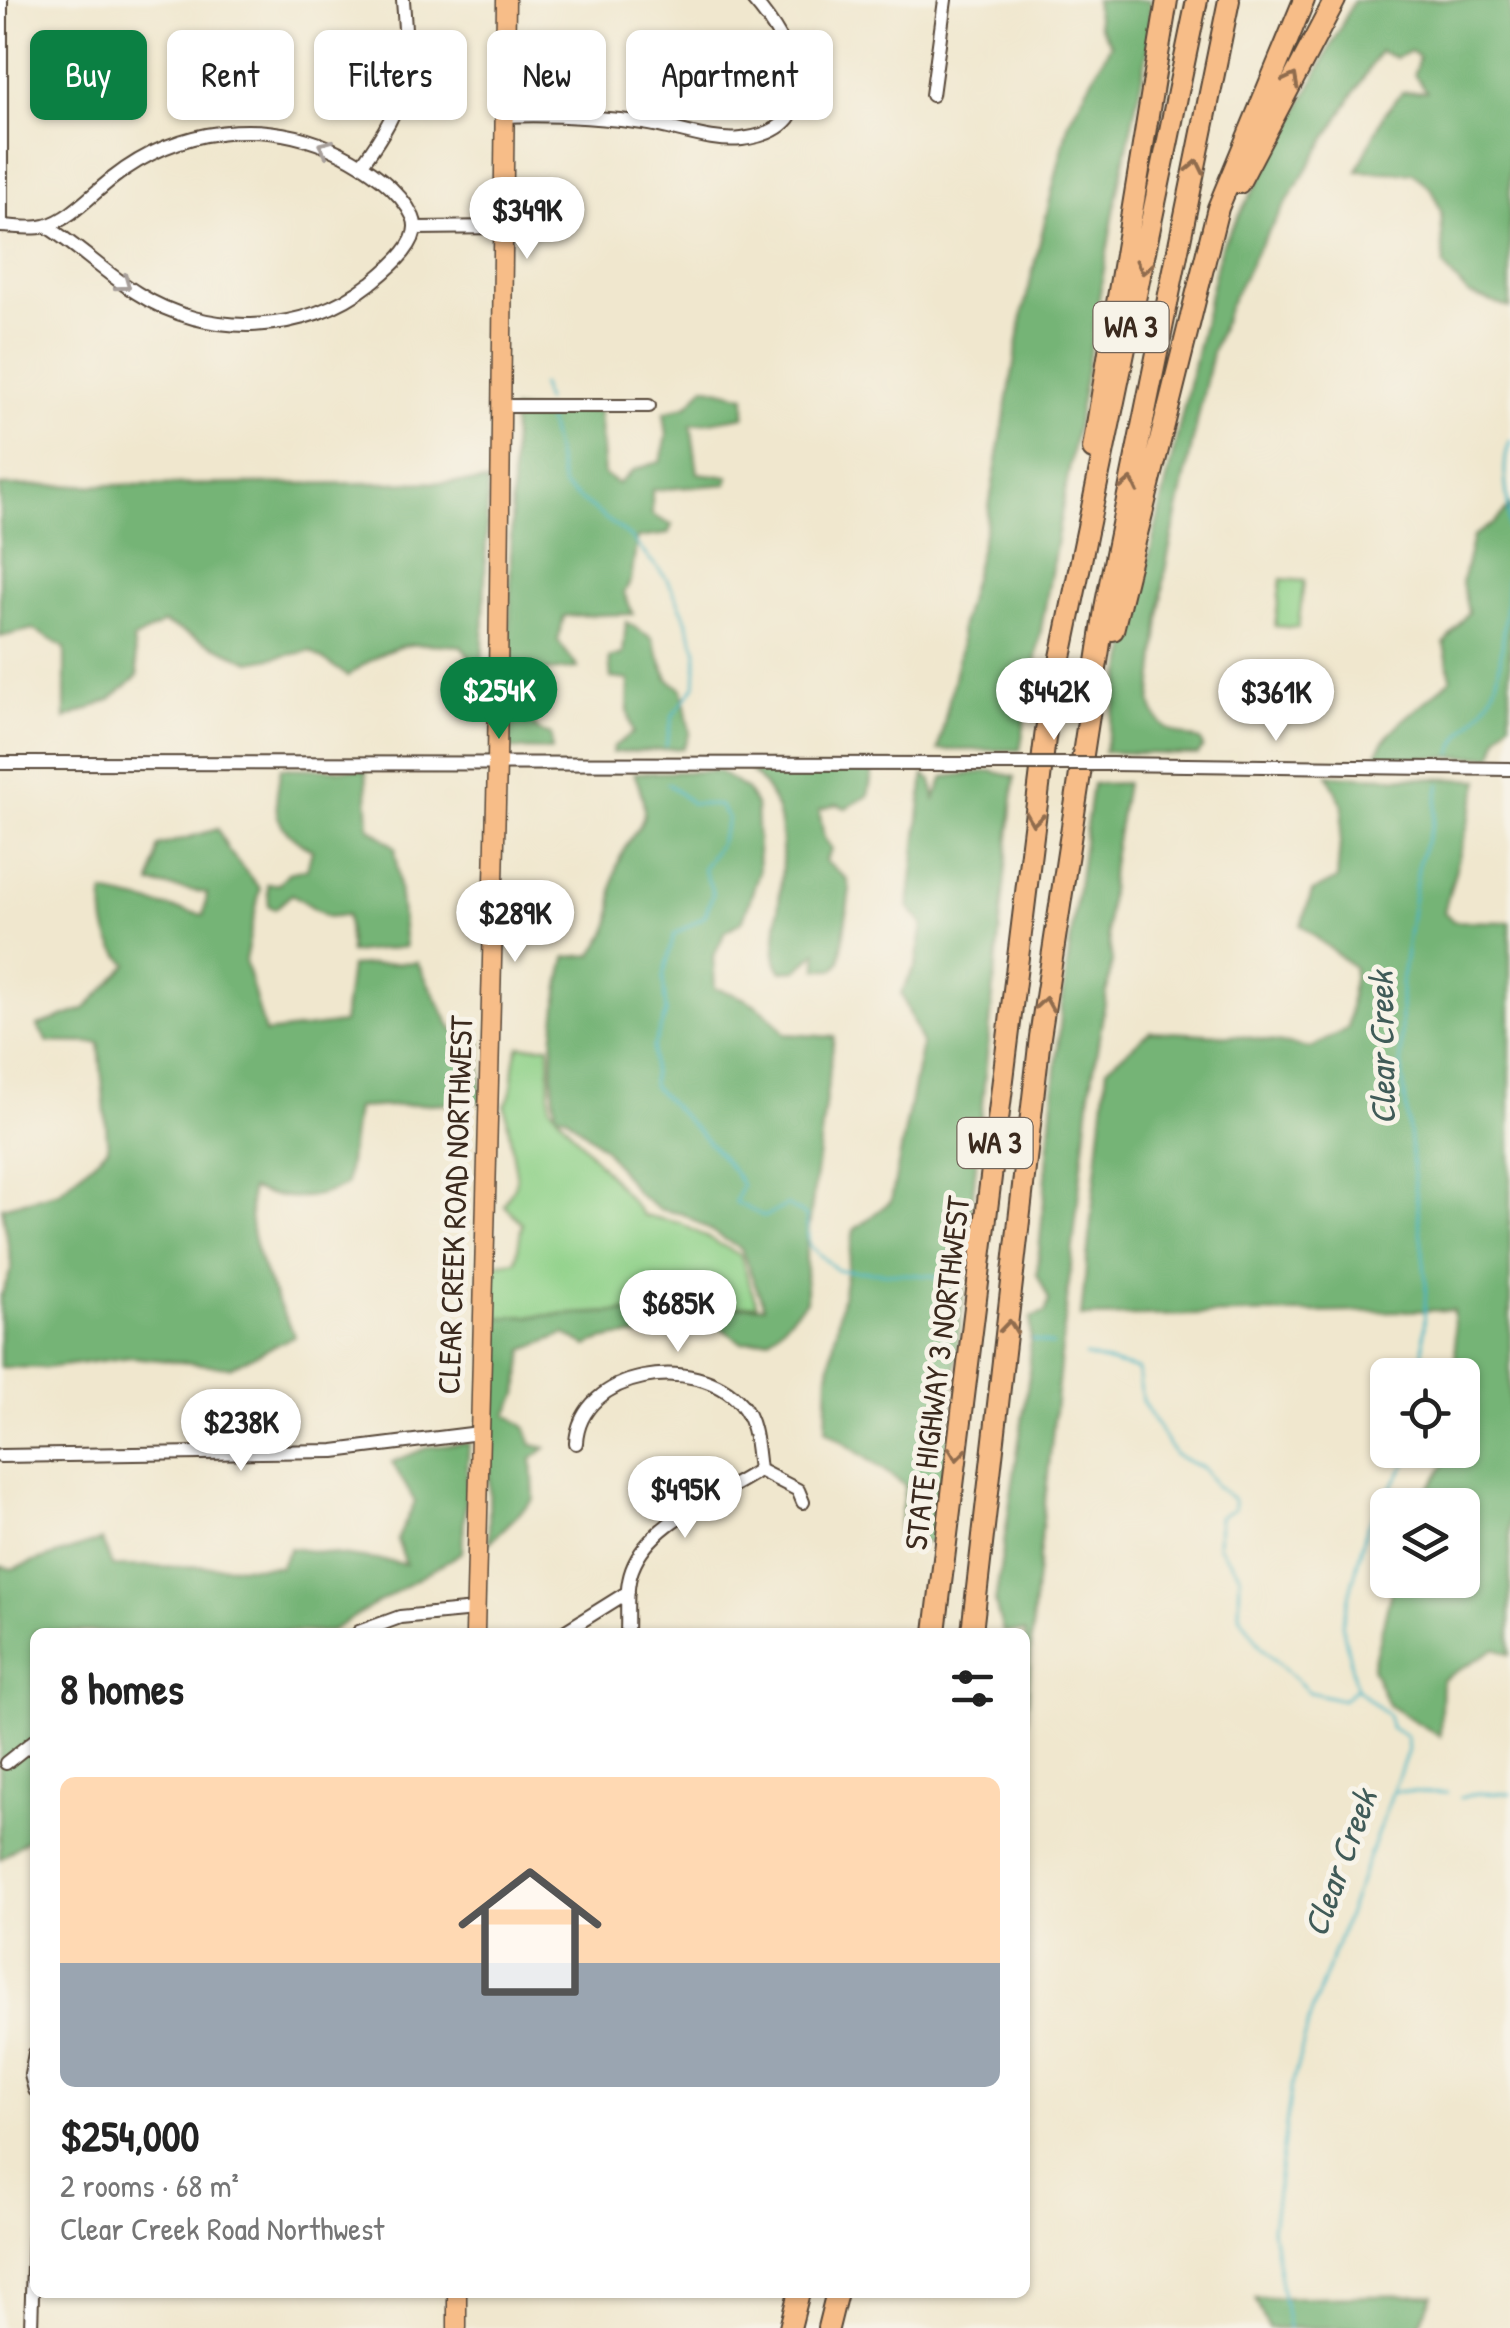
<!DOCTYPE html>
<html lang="en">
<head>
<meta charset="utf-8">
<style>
  body { margin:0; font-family:"Patrick Hand",sans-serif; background:#f2f2f2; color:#222; height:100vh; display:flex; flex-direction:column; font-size:38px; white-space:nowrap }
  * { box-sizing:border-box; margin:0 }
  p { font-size:32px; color:#767676 }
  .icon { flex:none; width:55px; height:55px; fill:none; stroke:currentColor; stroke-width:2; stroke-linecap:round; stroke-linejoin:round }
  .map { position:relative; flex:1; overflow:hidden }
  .panel { position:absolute; left:30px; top:1628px; width:1000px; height:670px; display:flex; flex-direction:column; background:#fff; border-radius:15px; box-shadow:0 2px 8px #0004 }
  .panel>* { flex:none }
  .top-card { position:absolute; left:30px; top:30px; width:1000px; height:90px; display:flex; gap:20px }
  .controls { position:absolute; left:1370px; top:1358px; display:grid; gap:20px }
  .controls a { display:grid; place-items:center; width:110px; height:110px; border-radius:15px; background:#fff; box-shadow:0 2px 8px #0004; font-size:50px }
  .price { position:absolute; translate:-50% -85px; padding:0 22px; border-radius:35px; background:#fff; color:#222; font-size:32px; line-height:65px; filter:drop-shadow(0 2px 5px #0008) }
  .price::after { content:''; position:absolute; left:50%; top:60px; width:30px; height:22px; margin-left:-15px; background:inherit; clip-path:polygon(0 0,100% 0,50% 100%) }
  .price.on { background:#0b8043; color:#fff }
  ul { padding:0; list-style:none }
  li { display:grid; align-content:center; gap:20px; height:530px; padding:0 30px }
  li+li { border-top:2px solid #e0e0e0 }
  li span { display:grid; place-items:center; height:310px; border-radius:15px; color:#555 }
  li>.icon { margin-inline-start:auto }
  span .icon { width:180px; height:180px; fill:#fffc; stroke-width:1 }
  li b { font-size:42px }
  h2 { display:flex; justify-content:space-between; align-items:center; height:120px; padding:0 30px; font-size:42px }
  .pill { padding:0 35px; border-radius:15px; background:#fff; box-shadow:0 2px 8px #0004; font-size:35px; line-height:90px }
  .pill.on { background:#0b8043; color:#fff }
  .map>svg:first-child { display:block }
  .green { fill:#91d28a; stroke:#667e54; stroke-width:2.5 }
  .forest { fill:#74b476; stroke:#586f4a; stroke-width:2.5 }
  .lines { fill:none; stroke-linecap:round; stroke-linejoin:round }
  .stream { stroke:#49b6c4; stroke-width:2.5 }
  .minor-casing { stroke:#564638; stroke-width:16 }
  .major-casing { stroke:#564638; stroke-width:21 }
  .highway-casing { stroke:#564638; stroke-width:24 }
  .minor { stroke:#fff; stroke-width:12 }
  .major { stroke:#f7bd88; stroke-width:18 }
  .highway { stroke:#f7bd88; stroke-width:20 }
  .minor-bridge-casing { stroke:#564638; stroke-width:16; stroke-linecap:butt }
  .minor-bridge { stroke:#fff; stroke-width:12 }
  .oneway { stroke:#906c4e }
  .oneway2 { stroke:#a79f9a }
  .labels { text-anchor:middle; stroke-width:10; stroke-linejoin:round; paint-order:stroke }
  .shield { fill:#f7f3e8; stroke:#73665b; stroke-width:2.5 }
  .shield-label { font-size:30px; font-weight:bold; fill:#3b2a1e }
  .street-label { font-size:32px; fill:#3b2a1e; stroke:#f7f3e8 }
  .water-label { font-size:35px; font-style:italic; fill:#405b58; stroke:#f7f3e8 }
</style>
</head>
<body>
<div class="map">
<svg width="1510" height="2328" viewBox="0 0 1510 2328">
  <rect width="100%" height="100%" fill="#f7f3e8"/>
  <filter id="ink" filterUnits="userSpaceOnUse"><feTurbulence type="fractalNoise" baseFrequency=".01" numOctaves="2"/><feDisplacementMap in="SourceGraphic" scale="20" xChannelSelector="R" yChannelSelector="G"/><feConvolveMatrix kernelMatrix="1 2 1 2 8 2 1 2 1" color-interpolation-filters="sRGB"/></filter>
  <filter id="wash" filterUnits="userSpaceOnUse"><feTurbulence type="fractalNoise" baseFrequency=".0048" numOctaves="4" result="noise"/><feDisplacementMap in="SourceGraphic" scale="40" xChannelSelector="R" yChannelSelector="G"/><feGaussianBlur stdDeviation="2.25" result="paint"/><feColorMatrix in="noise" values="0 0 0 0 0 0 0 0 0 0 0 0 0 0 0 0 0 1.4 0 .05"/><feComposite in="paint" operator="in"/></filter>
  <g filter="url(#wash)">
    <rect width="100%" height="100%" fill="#f0e7ce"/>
    <path class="green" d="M 1281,579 L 1304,581 L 1298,628 L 1275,626 Z
      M 519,1046 L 549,1046 L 550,1106 L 643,1215 L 680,1223 L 740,1255 L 757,1305 L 490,1318 L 491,1264 L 516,1261 L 522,1223 L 504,1205 L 517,1180 L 505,1105 C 517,1088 510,1065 519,1046 Z"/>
    <path class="forest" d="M 1095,0 L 1150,0 L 1151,35 L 1117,195 L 1020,750 L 938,750 L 961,646 L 960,629 L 985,530 L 1023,312 L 1069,121 L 1111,44 L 1098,25 Z
      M 1354,0 L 1510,0 L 1510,308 L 1468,294 L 1444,267 L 1441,212 L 1432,189 L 1413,173 L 1357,171 L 1384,114 L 1402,92 L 1427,91 L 1414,74 L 1419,57 L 1410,51 L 1396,58 L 1380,51 L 1257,250 L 1229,306 L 1212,353 L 1165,570 L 1151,703 C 1159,731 1173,733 1200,740 L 1203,747 L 1198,755 L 1104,752 L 1221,246 L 1289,129 Z
      M 705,386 L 745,396 L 745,416 L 691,425 L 698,473 L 729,477 L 727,484 L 652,490 L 652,515 L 672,525 L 668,534 L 637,538 L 631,580 L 624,593 L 633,614 L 564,616 L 558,641 L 578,668 L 541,672 L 530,717 L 538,731 L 551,735 L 552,750 L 508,749 L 513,410 L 599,411 L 604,475 L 618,484 L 634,470 L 661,461 L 667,436 L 664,413 L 688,405 Z
      M 488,482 L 482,674 L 461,646 C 407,641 392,643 348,676 L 310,651 L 250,662 L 164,623 L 133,640 L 138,676 L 110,700 L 65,719 L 65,648 L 33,629 L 0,637 L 0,486 Z
      M 1510,506 L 1510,721 L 1499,735 L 1493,756 L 1376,759 C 1381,728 1430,703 1451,678 L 1444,644 L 1468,612 L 1462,583 L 1473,536 L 1493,524 Z
      M 626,622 L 652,638 L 668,679 L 682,689 L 690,733 L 683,748 L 612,753 L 613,747 L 633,733 L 628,711 L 629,680 L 611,678 L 609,658 L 623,654 Z
      M 281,768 L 366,770 L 369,827 L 395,847 L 405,947 L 350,953 L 347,915 L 328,917 L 292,894 L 275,909 L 269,906 L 267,884 L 279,884 L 288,873 L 307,869 L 312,850 C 271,825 273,813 281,768 Z
      M 873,769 L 868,796 L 846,808 L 837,804 L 819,810 L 824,838 L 832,849 L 825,861 L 847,879 L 850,889 L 840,962 L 834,969 L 817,969 L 817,952 L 797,970 L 781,971 C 771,955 776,944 777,926 C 780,873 796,808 751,772 Z
      M 718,771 L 746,789 L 756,805 L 759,872 L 743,920 L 725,932 L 713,958 L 715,988 C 746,997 766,1007 785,1034 L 834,1037 L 806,1249 L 806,1301 L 770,1338 L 742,1343 L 717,1325 C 675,1346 628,1325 587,1346 L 565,1334 L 524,1350 L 518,1394 L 507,1414 L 527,1429 L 532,1445 L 546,1448 L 532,1459 L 534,1499 L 489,1543 L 490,1318 L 764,1306 L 741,1249 L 683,1214 L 658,1209 L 637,1193 L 604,1148 L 566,1116 L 556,1113 C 548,1065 555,1005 566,957 L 592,955 C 626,910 604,909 617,866 C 631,821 659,832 634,773 Z
      M 991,771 L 1015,777 L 938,1542 L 897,1544 L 905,1485 L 826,1430 L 828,1375 L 854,1230 L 891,1201 L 922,1044 L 901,993 L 916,965 L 923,925 L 909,907 L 924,775 L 932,781 L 935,799 L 944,777 Z
      M 1328,775 L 1480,780 L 1444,912 L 1453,921 L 1510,922 L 1510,1655 L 1496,1648 L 1442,1680 L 1440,1736 L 1388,1705 L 1372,1668 L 1394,1580 L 1462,1580 L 1462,1505 L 1418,1505 L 1454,1450 L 1462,1450 L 1462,1375 L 1457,1375 L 1453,1310 L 1081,1317 L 1107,1068 L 1150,1031 L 1240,1036 L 1311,1048 L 1348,1028 L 1354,968 L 1301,925 L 1312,892 L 1337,879 L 1343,806 Z
      M 1126,783 L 1112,865 L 1107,929 L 1112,961 L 1090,1091 L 1033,1611 L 1025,1755 L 1025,1632 L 1003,1632 L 995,1603 L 1029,1375 L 1031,1318 L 1045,1313 L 1049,1300 L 1037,1274 L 1062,1004 L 1092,784 Z
      M 218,829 L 228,850 L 260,889 L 245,960 L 265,1033 L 343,1023 L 350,966 L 417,962 L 453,1030 L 481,1041 L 481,1101 L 356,1108 L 346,1185 C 314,1202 282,1200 251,1189 C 244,1243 271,1289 295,1336 L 230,1367 L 131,1357 L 46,1368 L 0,1367 L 0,1298 L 12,1268 L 2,1207 L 59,1192 L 108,1148 L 99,1043 L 48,1042 L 37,1026 L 85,1009 L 128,964 C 106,946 102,921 104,893 L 204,915 L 207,893 L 151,884 L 158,846 Z
      M 469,1443 L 462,1552 L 329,1632 L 35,1632 L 35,1834 L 0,1859 L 0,1566 L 12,1569 L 102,1540 L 112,1566 L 280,1567 L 290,1548 L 406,1564 L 397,1540 L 415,1502 L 392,1462 L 429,1447 Z
      M 1433,2295 L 1418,2328 L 1268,2328 L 1255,2298 Z"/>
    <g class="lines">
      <path class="stream" d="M 541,385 L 545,401
        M 546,412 L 563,487 L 630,537 L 668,580 L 684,614 L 697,651 L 695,686 L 673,715 L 666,746
        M 1452,754 C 1462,721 1492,715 1499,669 C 1506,623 1509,571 1509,524 C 1509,494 1499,470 1510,441
        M 667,783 L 691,803 L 720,806 L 728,818 L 720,843 L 703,868 L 713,893 L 705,916 L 674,935 L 663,977 L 666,1013 L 653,1048 L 652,1085 C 680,1115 723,1152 742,1185 L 735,1202 L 765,1217 L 787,1205 L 806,1216 L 809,1245 L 837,1270 L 935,1276 L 948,1294 L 945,1308 L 950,1314
        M 1032,1340 L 1053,1345
        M 1085,1356 L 1138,1370 L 1142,1401 L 1175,1455 L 1204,1469 L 1216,1486 L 1234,1500 L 1234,1509 L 1219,1517 L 1218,1546 L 1240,1574 L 1239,1614 L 1262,1648 L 1309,1692 L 1343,1700 L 1356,1688
        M 1422,1375 L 1426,1281 L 1401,1062 L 1401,986 L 1419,861 L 1433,823 L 1440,783
        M 1393,1791 L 1447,1793
        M 1460,1798 L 1477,1793 L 1510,1794
        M 1288,2328 L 1272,2229 L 1291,2089 L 1311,2014 L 1408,1750 L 1407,1737 L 1390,1727 L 1388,1715 L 1356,1688 L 1342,1624 L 1367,1526 L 1415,1450"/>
    </g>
  </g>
  <g filter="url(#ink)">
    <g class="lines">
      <g class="minor-casing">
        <path id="minor" d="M 932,95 L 945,0
          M 504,116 C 550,114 598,117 643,123 C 674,127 712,143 742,139 C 834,127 792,44 753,0
          M 362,164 C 409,99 409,78 403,0
          M 0,226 C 14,226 32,230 45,226 C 70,220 93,193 113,178 C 178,127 265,116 340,153 C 366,166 400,189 413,217 C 424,241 388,269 371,283 C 305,335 208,339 137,293 C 105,273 78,246 46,226
          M 1,226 L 1,0
          M 416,228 L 503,227
          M 502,406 L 649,406
          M 0,763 L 997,764
          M 1110,764 L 1510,769
          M 576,1443 C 580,1370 697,1353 741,1404 C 756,1422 756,1447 759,1470
          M 0,1456 L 334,1451 L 479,1433
          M 759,1470 L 798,1490 L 803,1502
          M 359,1632 L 400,1617 L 475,1610
          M 564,1632 L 628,1592
          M 627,1632 C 628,1613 625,1589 632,1570 C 650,1520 719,1497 759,1470
          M 6,1763 L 35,1740
          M 35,2053 L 31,2075 L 35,2090
          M 31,2328 L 34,2231"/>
      </g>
      <g class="major-casing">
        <path id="major" d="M 475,1632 L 497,763 L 506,0
          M 457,2328 L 457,2292"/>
      </g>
      <g class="highway-casing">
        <path id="highway" d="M 1239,183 L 1335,0
          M 1093,449 L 1167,0
          M 1113,630 L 1218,208 L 1304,0
          M 935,1632 L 1046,730 L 1197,0
          M 972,1632 L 1040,1037 L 1106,603 L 1229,0
          M 790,2328 L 799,2292
          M 828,2328 L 837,2292"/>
      </g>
      <use href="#minor" class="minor"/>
      <use href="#major" class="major"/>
      <use href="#highway" class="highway"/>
      <g class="minor-bridge-casing">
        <path id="minor-bridge" d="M 997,764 L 1110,764"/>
      </g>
      <use href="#minor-bridge" class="minor-bridge"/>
    </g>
    <defs><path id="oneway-chevron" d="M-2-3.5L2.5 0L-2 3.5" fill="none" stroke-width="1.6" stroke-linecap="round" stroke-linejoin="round" transform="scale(2.5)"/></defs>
    <g class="oneway">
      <use href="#oneway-chevron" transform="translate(1292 80) rotate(-62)"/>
      <use href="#oneway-chevron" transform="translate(1196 167) rotate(-78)"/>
      <use href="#oneway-chevron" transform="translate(1144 267) rotate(102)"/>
      <use href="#oneway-chevron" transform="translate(1130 485) rotate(-78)"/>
      <use href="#oneway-chevron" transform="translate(1034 819) rotate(98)"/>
      <use href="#oneway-chevron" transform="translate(1045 1004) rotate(-81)"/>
      <use href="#oneway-chevron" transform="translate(1009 1327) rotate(-84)"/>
      <use href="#oneway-chevron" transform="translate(957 1454) rotate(96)"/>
    </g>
    <g class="oneway2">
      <use href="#oneway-chevron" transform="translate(325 147) rotate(-157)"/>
      <use href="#oneway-chevron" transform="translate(124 284) rotate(36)"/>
    </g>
  </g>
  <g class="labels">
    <g class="shield">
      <rect x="1093.5" y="302" width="75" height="50" rx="8"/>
      <rect x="957.5" y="1118" width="75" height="50" rx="8"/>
    </g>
    <g class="shield-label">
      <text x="1131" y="337">WA 3</text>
      <text x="995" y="1153">WA 3</text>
    </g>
    <g class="street-label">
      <text transform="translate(455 1205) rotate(-88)" y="11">CLEAR CREEK ROAD NORTHWEST</text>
      <text transform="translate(937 1373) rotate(-83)" y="11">STATE HIGHWAY 3 NORTHWEST</text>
    </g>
    <g class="water-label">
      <text transform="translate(1382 1048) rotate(-91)" y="12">Clear Creek</text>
      <text transform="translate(1340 1863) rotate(-70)" y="12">Clear Creek</text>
    </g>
  </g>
</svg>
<div class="controls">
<a><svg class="icon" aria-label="locate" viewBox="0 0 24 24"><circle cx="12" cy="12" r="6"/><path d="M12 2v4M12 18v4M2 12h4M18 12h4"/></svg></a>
<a><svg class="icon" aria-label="layers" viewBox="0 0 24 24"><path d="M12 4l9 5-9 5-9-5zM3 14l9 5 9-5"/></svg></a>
</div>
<b class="price" style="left:527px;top:262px">$349K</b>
<b class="price on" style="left:499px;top:742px">$254K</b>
<b class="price" style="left:1054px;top:743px">$442K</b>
<b class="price" style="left:1276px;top:744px">$361K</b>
<b class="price" style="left:515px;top:965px">$289K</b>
<b class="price" style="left:678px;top:1355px">$685K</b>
<b class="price" style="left:241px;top:1474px">$238K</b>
<b class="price" style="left:685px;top:1541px">$495K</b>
<div class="top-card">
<a class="pill on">Buy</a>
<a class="pill">Rent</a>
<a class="pill">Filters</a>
<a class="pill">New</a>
<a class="pill">Apartment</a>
</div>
<section class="panel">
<h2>8 homes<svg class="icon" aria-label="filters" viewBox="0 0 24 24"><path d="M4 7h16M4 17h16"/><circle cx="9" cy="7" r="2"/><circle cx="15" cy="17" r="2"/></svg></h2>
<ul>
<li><span style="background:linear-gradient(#ffd9b3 60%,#9aa5b1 0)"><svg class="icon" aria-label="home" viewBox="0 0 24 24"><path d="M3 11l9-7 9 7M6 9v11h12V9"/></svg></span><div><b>$254,000</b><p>2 rooms · 68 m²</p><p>Clear Creek Road Northwest</p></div></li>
</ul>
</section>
</div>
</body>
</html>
